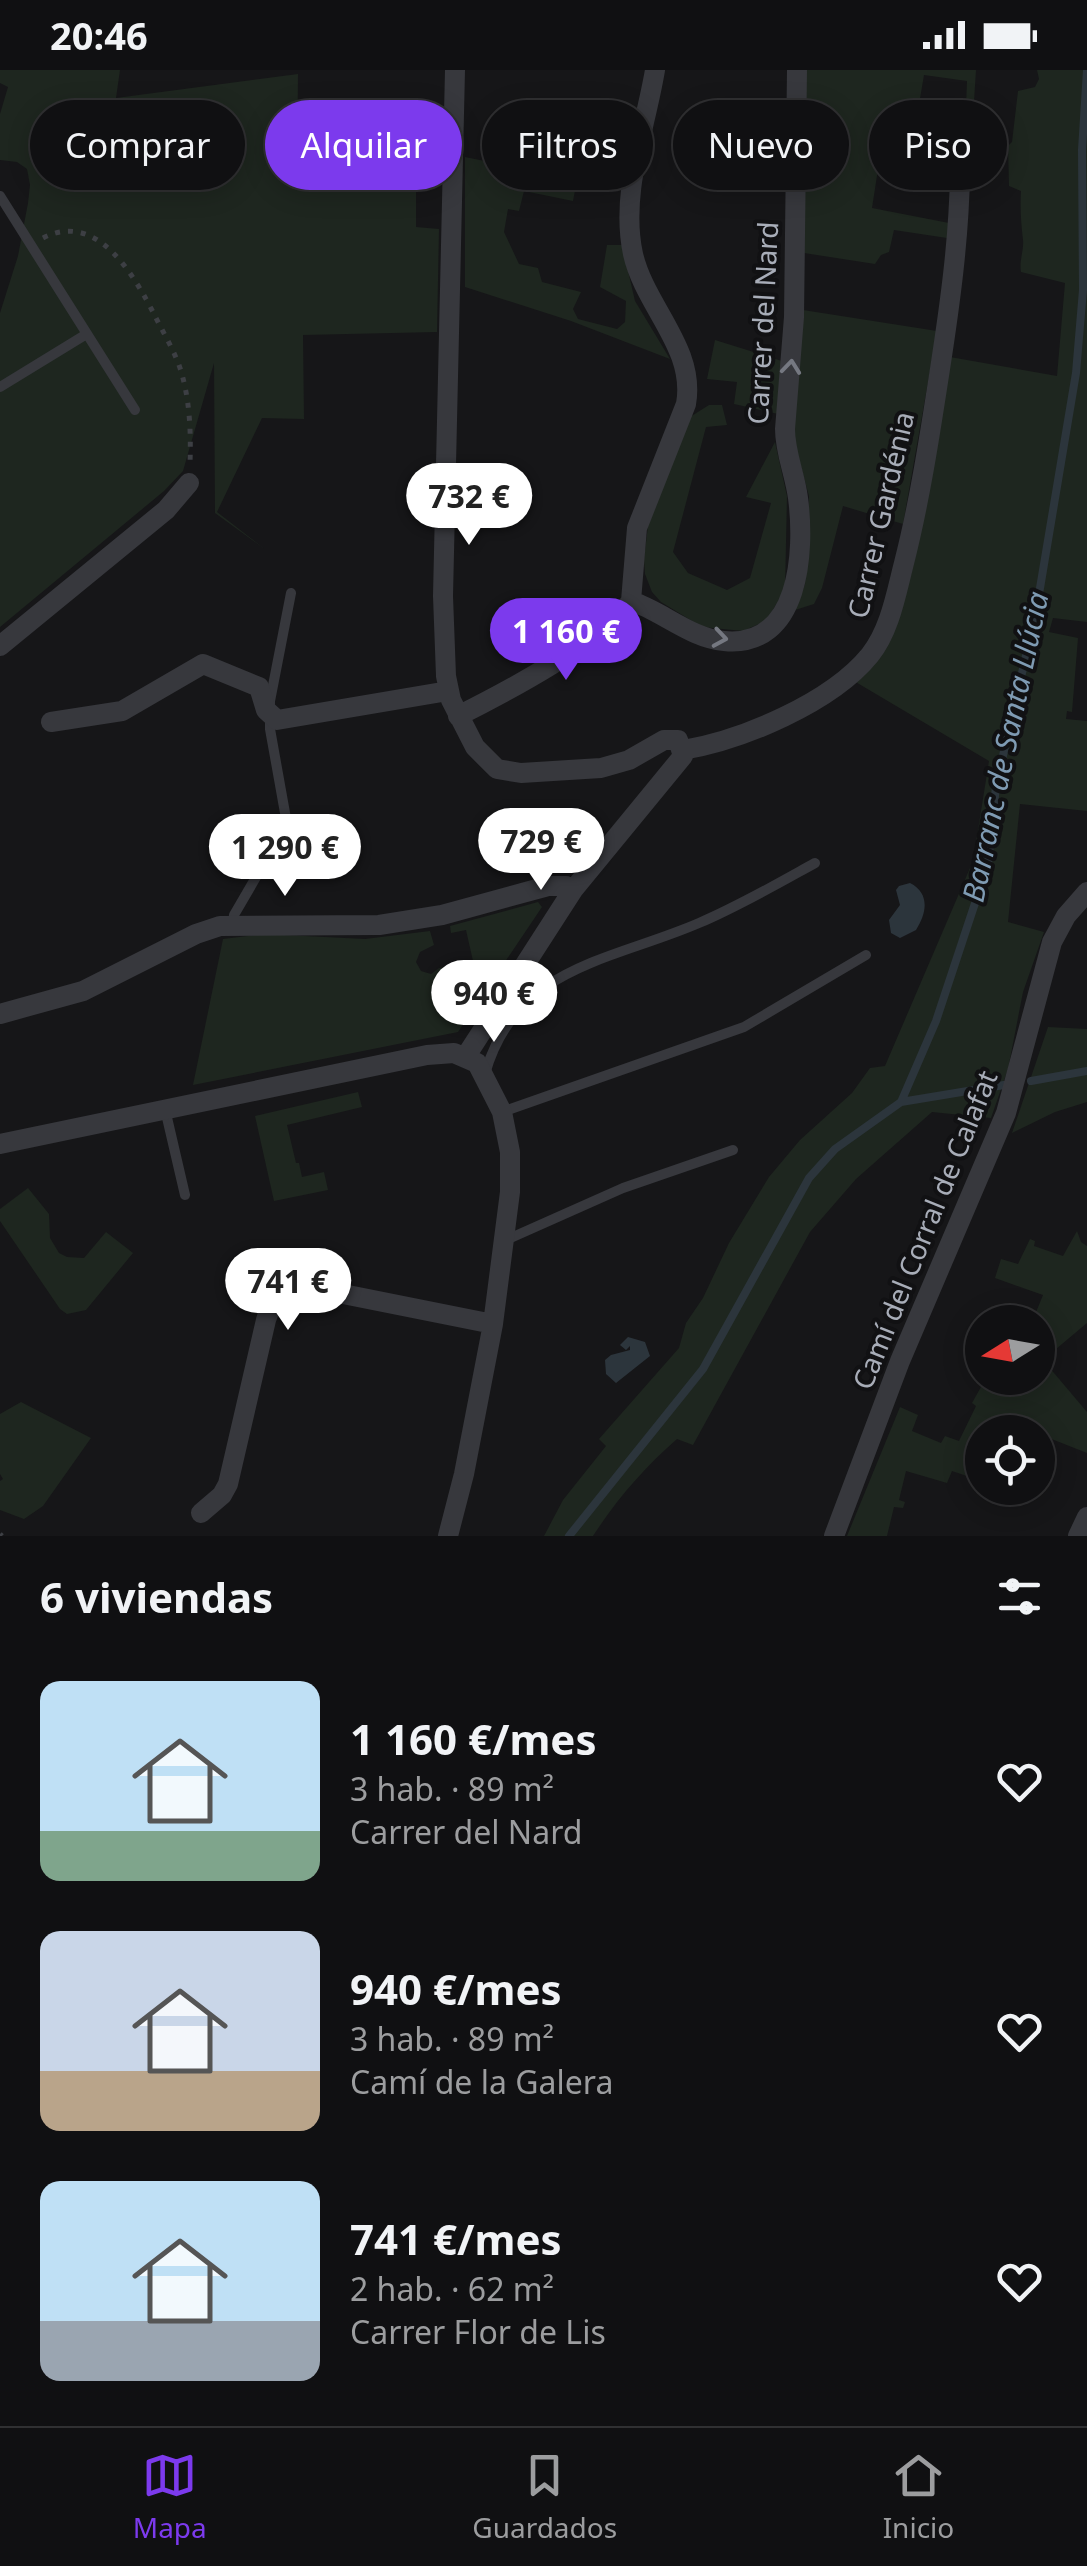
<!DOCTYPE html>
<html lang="es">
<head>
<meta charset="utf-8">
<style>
  body { margin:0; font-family:"Noto Sans",sans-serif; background:#1e1e20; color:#f1f3f6; height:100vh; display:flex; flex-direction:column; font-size:38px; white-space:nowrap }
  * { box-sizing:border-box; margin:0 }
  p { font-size:32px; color:#9c9d9f }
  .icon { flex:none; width:55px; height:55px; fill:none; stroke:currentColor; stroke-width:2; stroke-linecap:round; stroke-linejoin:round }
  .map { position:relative; height:1466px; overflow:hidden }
  .panel { display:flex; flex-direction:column; background:#101012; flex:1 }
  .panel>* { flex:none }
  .guide { position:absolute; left:30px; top:30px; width:1028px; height:90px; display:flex; gap:20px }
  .needle { width:65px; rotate:259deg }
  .fabs { position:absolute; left:965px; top:1235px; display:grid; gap:20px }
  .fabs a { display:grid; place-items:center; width:90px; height:90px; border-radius:50%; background:#101012; box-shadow:0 5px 25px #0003,0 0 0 2px #303032; font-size:50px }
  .price { position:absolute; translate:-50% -85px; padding:0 22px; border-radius:35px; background:#fff; color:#222; font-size:32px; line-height:65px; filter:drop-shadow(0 2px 5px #0008) }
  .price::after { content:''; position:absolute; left:50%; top:60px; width:30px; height:22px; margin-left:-15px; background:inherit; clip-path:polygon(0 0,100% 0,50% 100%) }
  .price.current { background:#7c3aed; color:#fff }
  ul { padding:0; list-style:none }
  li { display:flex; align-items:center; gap:30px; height:250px; padding:0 40px }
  li span { display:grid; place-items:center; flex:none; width:280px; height:200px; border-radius:20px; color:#555 }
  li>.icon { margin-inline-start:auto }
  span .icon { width:120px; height:120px; fill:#fffc; stroke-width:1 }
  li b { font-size:42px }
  h2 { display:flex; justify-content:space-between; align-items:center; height:120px; padding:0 40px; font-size:42px }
  .chip { padding:0 35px; border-radius:45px; background:#101012; box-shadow:0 5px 25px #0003,0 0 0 2px #303032; font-size:35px; line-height:90px }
  .chip.current { background:#7c3aed; color:#fff }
  .status { display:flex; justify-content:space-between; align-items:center; height:70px; padding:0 50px; background:#101012; direction:ltr }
  .status svg { height:28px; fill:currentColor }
  .menu { display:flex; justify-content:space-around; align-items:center; height:140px; border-top:2px solid #303032; background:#101012; font-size:28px; color:#9c9d9f }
  .menu a { display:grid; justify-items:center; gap:5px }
  .menu .current { color:#7c3aed }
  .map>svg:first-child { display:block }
  .green { fill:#1e261f }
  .water { fill:#2c353c }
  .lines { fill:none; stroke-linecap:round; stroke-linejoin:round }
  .stream { stroke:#2c353c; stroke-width:8 }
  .path { stroke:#3d3f44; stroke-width:5; stroke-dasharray:5 8; stroke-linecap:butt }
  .service { stroke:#37383d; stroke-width:10 }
  .minor { stroke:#37383d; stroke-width:20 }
  .oneway { stroke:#757881 }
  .labels { text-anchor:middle; stroke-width:8; stroke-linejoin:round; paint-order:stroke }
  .street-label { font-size:28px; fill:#a8adb8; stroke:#111113 }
  .water-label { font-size:30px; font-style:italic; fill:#7f9bb3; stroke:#111113 }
</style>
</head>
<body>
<div class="status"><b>20:46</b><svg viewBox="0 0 49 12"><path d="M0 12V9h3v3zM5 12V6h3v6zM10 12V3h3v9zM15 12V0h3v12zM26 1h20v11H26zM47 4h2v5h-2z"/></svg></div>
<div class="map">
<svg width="1087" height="1466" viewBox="0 0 1087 1466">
  <rect width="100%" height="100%" fill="#161618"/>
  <path class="green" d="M 0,0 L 120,0 L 116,28 L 298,4 L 297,109 L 348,107 L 356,112 L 416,117 L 416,157 L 439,159 L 437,262 L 303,265 L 304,349 L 262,348 L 217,442 L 266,480 L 215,443 L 214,293 L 183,401 L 164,421 L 0,557 L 0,243 L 18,186 L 28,133 L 30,115 L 27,99 L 17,92 L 0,90 L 0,44 L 8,17 L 0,13 Z
    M 806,0 L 976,0 L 972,63 L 965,63 L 967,11 L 924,5 L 914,64 L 901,57 L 885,54 L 872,138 L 949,153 L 947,168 L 894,160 L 889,182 L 881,185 L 875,194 L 804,183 Z
    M 1037,0 L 1087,0 L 1087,552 L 1053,548 L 1049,562 L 1078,568 L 1072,642 L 1067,641 L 1066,649 L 1087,651 L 1087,741 L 1020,734 L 1008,852 L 1044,862 L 1023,922 L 1008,999 L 991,1048 L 932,1042 L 856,1109 L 810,1162 L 693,1375 L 677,1369 C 644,1398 617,1429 593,1466 L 544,1466 L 563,1430 L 606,1376 L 599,1369 L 679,1278 L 686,1253 L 703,1228 L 729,1173 L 769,1107 L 800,1070 L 852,1023 L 870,998 L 885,996 L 973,791 L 989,691 L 854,611 L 870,595 L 950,287 L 1057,306 L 1065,213 L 1021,202 C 1019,190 1024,181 1023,170 C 1021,153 1020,138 1021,121 L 1009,116 L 1008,76 L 1012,72 L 1018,21 L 1035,17 L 1039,9 Z
    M 465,87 L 577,110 L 573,131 L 524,121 L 519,141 L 508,139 L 504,162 L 519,194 L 538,198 L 542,212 L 581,222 L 573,239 L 578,249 L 617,259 L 625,252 L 626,231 L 600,217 L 607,175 L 622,175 L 635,231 L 670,289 L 571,251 L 465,217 Z
    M 803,240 L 937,261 L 903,454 L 843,436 L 822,518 L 814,534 L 795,540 L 805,514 L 809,426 L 793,367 Z
    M 715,270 L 782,291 L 778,344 L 734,334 L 737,312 L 707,309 Z
    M 709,335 L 722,335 L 727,355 L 706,357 L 673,482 L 688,503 L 727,520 L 750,508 L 771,433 L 746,427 L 775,372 L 787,426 L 785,520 L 766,551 L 743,561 L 702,557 L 661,532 L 652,522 L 645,504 L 644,489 L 648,456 L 690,347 Z
    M 538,832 L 542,837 L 458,962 L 193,1015 L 223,869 L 264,864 L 365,869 L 430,861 L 434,875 L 420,882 L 416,892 L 421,901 L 431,904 L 439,898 L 473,891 L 466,860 L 451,863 L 450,856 Z
    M 1048,957 L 1087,959 L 1087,1032 L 1055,1042 L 1012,1063 Z
    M 358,1022 L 362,1037 L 287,1055 L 296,1093 L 299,1093 L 302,1107 L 324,1102 L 328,1120 L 274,1131 L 255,1046 Z
    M 28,1118 L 49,1144 L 50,1168 L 59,1183 L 67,1187 L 84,1188 L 106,1162 L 133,1183 L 86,1240 L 67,1244 L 60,1239 L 0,1151 L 0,1139 Z
    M 1077,1161 L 1081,1172 L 1087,1176 L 1087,1253 L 1043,1290 L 1087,1342 L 1087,1383 L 998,1348 L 991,1362 L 982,1362 L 982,1380 L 970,1407 L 952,1401 L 947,1413 L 906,1401 L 899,1430 L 905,1432 L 903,1438 L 894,1437 L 887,1466 L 847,1466 L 900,1337 L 918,1345 L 912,1361 L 941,1373 L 945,1366 L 959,1371 L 976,1336 L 972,1333 L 986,1308 L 1038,1308 L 1038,1252 L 1032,1252 L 1043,1225 L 995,1208 L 1001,1189 L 1018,1194 L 1030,1169 L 1035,1171 L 1034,1176 L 1063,1186 Z
    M 21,1332 L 91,1368 L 43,1436 L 24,1449 L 0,1440 L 0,1411 L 3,1409 L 0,1404 L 0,1344 Z"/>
  <path class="water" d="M 910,813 C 930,823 927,843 916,860 L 900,868 L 891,863 L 889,850 L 900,835 L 896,820 L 899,816 Z
    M 628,1267 L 645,1272 L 650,1286 L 616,1313 L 606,1304 L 605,1290 L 611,1285 L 630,1280 L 630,1276 L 626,1280 L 620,1275 Z"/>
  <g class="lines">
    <path class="stream" d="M 1031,1011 L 1087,1001
      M 901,1032 L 1004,1015
      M 569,1466 L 703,1299 L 809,1108 L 835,1079 L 901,1032 L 936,951 L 988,794 L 996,716 L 1036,542 L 1076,303 L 1083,220 L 1082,80 L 1087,0"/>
    <path class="path" d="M 43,168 C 97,140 134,205 155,246 C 164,264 175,282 181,301 C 190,331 191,363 190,393
      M 0,1464 L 2,1466"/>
    <path class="service" d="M 0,126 L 135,340
      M 0,317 L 85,265
      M 233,854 L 234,845 L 287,754 L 270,659 L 270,631 L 291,523
      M 485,1004 C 515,896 611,891 699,853 C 739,836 777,814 815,793
      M 165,1039 L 185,1125
      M 502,1042 L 744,957 L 866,885
      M 506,1170 L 623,1118 L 733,1080"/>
    <path class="minor" d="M 455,0 L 443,526 L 446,606 L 451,630 L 475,677 L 497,699 L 521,703 L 601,698 L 629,690 L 664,670 L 678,670 L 683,686 L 573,820 L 466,986
      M 631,531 C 662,541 690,568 724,571 C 800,579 805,481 798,428 C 795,404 785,383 785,359 L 794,247 L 797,0
      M 631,531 L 637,458 L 686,334 C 696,278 645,237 633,184 C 620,123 645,60 655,0
      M 0,576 L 166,440 L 189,413
      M 458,646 C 502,624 605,570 631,531
      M 51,652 L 122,641 L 203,594 L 259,617 L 266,640 L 277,650 L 448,621
      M 683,680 C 742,670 831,633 870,585 C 890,560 896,524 904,493 C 920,430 930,364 940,299 C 950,234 959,169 960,103
      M 0,944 L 83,921 L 196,864 L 220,856 L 379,855 L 442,845 L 548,816 L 566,816 L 573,820
      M 0,1074 L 427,985 L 454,983 L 477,993 L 502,1042 L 510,1082 L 510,1122 L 493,1254 L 464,1404 L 448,1466
      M 201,1443 L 222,1425 L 228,1414 L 266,1250 C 274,1222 291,1217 318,1219 L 493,1254
      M 834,1466 L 900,1291 L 1006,1043 L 1052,872 L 1066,846 L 1087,822
      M 1078,1466 L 1087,1447"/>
  </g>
  <defs><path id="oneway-chevron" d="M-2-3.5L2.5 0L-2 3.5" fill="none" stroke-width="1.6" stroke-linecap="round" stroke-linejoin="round" transform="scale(2.5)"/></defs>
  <g class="oneway">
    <use href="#oneway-chevron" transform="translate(791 297) rotate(-84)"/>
    <use href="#oneway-chevron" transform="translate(720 568) rotate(9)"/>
  </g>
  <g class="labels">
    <g class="street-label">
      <text transform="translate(763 253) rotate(-87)" y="10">Carrer del Nard</text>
      <text transform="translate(881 445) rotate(-77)" y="10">Carrer Gardénia</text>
      <text transform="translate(925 1160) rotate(-68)" y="10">Camí del Corral de Calafat</text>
    </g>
    <g class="water-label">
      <text transform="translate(1006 677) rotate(-78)" y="10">Barranc de Santa Llúcia</text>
    </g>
  </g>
</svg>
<div class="fabs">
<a><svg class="needle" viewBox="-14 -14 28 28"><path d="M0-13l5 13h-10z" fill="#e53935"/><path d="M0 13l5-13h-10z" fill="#9c9d9f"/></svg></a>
<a><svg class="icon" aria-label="locate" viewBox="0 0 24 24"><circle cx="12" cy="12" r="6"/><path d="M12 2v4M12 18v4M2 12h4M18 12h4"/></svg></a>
</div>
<b class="price" style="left:469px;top:478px">732 €</b>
<b class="price current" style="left:566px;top:613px">1 160 €</b>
<b class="price" style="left:541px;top:823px">729 €</b>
<b class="price" style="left:285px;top:829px">1 290 €</b>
<b class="price" style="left:494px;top:975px">940 €</b>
<b class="price" style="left:288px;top:1263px">741 €</b>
<div class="guide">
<a class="chip">Comprar</a>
<a class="chip current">Alquilar</a>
<a class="chip">Filtros</a>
<a class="chip">Nuevo</a>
<a class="chip">Piso</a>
</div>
</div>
<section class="panel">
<h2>6 viviendas<svg class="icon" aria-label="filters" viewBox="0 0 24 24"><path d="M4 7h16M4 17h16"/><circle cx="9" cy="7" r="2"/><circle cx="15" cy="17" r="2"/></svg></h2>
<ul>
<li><span style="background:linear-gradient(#bfe0f5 75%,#7fa58c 0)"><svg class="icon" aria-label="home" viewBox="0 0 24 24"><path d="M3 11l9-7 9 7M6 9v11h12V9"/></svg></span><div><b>1 160 €/mes</b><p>3 hab. · 89 m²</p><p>Carrer del Nard</p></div><svg class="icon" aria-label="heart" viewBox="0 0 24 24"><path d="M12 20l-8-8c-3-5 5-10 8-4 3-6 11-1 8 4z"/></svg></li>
<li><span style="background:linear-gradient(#c9d6e8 70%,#b9a48a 0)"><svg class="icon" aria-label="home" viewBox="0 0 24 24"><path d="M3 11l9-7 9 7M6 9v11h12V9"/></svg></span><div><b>940 €/mes</b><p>3 hab. · 89 m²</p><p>Camí de la Galera</p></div><svg class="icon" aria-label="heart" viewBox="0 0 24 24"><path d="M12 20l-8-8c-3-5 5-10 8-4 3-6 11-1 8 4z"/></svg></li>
<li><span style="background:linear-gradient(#bfe0f5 70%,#9aa5b1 0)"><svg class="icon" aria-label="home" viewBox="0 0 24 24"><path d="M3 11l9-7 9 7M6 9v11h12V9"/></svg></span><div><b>741 €/mes</b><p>2 hab. · 62 m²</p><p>Carrer Flor de Lis</p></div><svg class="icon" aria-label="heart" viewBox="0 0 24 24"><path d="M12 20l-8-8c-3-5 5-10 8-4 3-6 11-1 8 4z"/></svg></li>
</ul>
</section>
<nav class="menu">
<a class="current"><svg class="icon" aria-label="map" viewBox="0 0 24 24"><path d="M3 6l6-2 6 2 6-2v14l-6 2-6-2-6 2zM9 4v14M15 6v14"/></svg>Mapa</a>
<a><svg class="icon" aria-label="saved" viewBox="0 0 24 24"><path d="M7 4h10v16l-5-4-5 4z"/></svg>Guardados</a>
<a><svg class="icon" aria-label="home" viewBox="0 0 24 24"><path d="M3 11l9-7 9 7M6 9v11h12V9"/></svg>Inicio</a>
</nav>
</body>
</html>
